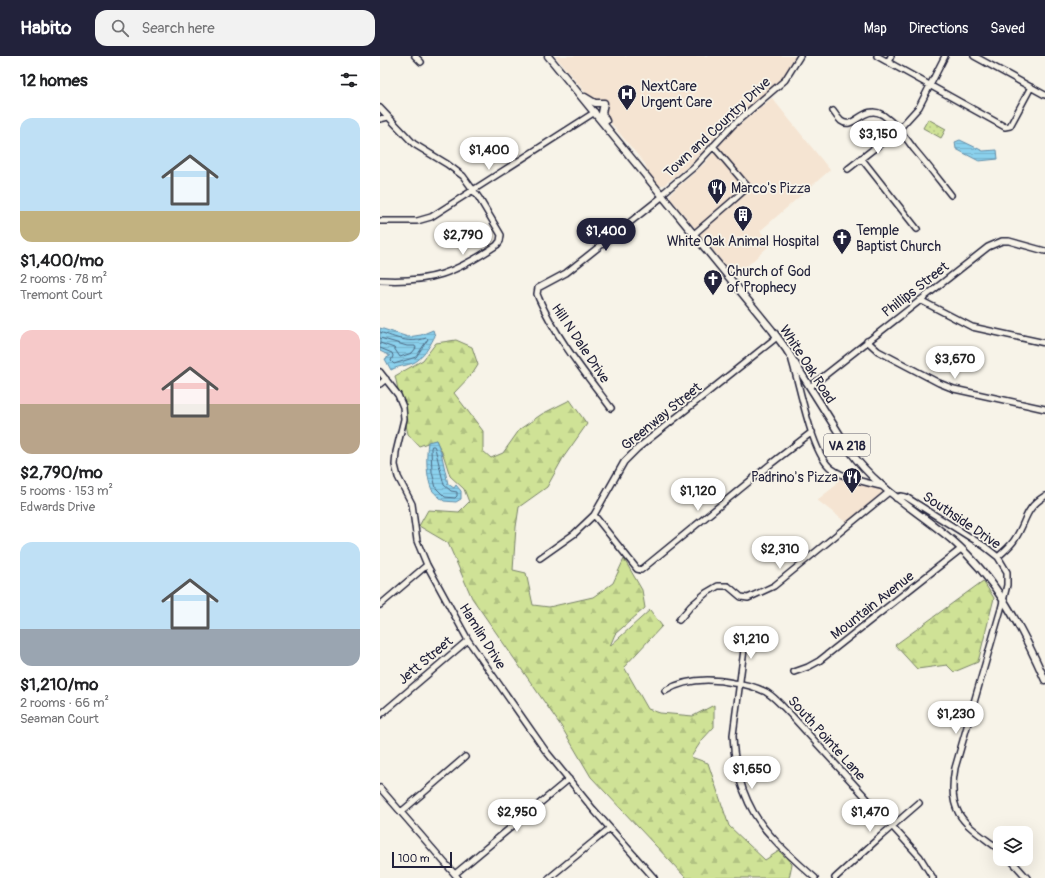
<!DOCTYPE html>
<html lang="en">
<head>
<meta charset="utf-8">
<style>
  body { margin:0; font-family:Pangolin,sans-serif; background:#f2f2f2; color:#202124; height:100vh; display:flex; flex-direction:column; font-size:15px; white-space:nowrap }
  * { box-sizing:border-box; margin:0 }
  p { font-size:13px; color:#757577 }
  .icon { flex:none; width:22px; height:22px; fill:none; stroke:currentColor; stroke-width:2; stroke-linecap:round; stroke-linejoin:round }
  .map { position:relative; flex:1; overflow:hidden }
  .panel { display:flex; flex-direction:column; background:#fff; width:380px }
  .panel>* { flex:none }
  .tools { position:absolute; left:613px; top:770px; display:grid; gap:8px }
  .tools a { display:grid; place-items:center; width:40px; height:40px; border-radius:8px; background:#fff; box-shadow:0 4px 16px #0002; font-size:20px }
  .scale { position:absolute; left:12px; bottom:10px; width:60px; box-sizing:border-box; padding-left:4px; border:2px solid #22223b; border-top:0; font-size:11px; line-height:14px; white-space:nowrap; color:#22223b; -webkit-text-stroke:3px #f7f3e8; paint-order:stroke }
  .price { position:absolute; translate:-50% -34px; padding:0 9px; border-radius:14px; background:#fff; color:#222; font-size:13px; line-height:26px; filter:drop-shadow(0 1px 2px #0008) }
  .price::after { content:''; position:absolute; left:50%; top:24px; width:12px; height:9px; margin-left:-6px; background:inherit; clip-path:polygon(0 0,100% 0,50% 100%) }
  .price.current { background:#22223b; color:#fff }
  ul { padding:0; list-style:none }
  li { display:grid; align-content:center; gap:8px; height:212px; padding:0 20px }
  li span { display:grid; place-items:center; height:124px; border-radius:12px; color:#555 }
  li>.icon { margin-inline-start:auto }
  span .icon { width:72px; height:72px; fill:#fffc; stroke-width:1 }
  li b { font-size:17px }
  h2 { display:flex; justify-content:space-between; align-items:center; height:48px; padding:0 20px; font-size:17px }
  header { display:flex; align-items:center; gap:24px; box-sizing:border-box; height:56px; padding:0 20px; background:#22223b; color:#fff }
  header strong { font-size:19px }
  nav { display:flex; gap:22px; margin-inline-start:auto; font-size:14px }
  .search { width:280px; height:36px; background:#f2f2f2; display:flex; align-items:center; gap:10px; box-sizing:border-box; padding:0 14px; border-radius:12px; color:#757577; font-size:15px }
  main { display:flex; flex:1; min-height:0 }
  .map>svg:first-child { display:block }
  .built { fill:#f5e4d2 }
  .forest { fill:url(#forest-firs); stroke:#788268 }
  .park { fill:url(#park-dots); stroke:#788268 }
  .water { fill:url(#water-rules); stroke:#618ba6 }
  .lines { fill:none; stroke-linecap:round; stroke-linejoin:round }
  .shore { stroke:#4c6882; stroke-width:1 }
  .minor-casing { stroke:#22223b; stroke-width:8 }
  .major-casing { stroke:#22223b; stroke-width:9 }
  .minor { stroke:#f7f3e8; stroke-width:5 }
  .major { stroke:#f7f3e8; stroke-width:6 }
  .labels { text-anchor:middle; stroke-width:3.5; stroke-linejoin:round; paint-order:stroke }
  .shield { fill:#f7f3e8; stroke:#62616f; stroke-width:1 }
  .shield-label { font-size:13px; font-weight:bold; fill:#22223b }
  .poi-label { font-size:14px; fill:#22223b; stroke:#f7f3e8; text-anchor:start }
  .street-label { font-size:14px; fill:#22223b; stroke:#f7f3e8 }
</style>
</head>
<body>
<header>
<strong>Habito</strong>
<div class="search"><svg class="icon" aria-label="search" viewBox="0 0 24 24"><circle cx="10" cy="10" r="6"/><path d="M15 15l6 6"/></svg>Search here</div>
<nav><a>Map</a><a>Directions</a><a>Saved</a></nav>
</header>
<main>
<section class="panel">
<h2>12 homes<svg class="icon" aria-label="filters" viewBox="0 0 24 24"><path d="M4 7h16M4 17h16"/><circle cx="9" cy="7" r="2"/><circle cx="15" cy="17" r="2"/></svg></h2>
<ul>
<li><span style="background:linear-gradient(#bfe0f5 75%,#c2b280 0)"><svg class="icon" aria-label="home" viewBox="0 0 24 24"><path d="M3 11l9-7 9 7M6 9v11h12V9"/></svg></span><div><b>$1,400/mo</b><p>2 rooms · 78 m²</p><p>Tremont Court</p></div></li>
<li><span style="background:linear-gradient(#f6c9c9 60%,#b9a48a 0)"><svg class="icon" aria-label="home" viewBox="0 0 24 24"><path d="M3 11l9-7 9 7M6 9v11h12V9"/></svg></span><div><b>$2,790/mo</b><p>5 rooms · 153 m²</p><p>Edwards Drive</p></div></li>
<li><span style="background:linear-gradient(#bfe0f5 70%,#9aa5b1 0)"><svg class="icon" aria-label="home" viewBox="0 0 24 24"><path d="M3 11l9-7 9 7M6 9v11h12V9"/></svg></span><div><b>$1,210/mo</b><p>2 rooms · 66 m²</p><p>Seaman Court</p></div></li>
</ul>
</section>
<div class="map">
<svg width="665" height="822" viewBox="0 0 665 822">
  <defs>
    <pattern id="forest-firs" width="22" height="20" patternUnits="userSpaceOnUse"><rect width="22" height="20" fill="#cfe296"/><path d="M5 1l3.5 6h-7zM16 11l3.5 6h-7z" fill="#b1c282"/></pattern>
    <pattern id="park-dots" width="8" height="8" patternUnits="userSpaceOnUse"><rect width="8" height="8" fill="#cfe296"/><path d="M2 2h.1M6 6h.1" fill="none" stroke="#b1c282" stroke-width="1.8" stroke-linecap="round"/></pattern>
    <pattern id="water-rules" width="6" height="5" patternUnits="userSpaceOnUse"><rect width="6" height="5" fill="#8bd1ed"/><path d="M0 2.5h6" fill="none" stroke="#78b3cc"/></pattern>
  </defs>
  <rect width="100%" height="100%" fill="#f7f3e8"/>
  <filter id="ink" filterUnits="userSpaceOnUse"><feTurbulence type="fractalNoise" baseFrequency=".025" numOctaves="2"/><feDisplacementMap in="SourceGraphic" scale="8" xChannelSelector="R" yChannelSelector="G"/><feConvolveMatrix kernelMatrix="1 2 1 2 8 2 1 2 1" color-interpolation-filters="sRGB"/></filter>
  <g filter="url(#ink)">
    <path class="built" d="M 175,0 L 245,0 L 245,1 L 247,0 L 417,0 L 412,9 L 396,29 L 348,68 L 311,108 L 284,129 L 279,129 L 268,116 L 265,108 Z
      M 392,42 L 450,114 L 380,175 L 391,188 L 355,221 L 291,143 L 290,140 L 292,136 L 313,118 L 326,106 L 351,76 Z
      M 461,419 L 494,430 L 503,435 L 503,437 L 502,440 L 468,468 L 437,444 L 455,430 Z"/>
    <path class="forest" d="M 76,284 L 92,291 L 98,309 L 93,317 L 74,337 L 103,375 L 103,395 L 111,402 L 123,397 L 140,373 L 162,358 L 190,344 L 207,368 L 183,402 L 167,431 L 139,451 L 136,471 L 133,514 L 146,517 L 153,549 L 169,551 L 213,541 L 233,527 L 244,503 L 262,534 L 265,552 L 235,578 L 230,590 L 270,554 L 282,570 L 244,611 L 268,653 L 280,657 L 313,660 L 334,649 L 334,671 L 322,684 L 311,701 L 328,707 L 349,770 L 385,804 L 399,795 L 412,808 L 409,822 L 306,822 L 211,721 L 181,670 L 92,542 L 68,487 L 39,470 L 48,454 L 79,456 L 89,446 L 84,433 L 70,420 L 64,401 L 56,384 L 39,390 L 28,378 L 15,320 L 43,304 L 56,287 Z
      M 603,525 L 614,542 L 598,606 L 574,616 L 567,609 L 537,613 L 515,589 Z"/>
    <path class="park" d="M 548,63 L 566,73 L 561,82 L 543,72 Z"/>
    <path class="water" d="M 580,84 L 603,95 L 617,94 L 618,103 L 599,105 L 576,93 L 575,86 Z
      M 0,272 L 28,281 L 41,279 L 53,274 L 55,280 C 51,287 46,298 38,304 C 31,310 19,309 11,314 L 5,303 L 10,300 L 0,295 Z
      M 56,384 L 61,396 L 68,428 L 74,432 L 76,429 L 81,435 L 81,443 L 76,446 L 64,445 C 60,442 55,438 52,434 C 46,421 46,400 48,386 Z"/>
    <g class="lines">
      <path class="shore" d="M 0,276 C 16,282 29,288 46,282 L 48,283 L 36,301 L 14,308 L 11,305 L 13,300 L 12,297 L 0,292
        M 0,282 L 27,290 L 35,290 L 36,292 L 32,297 L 20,301 L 14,292 L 0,287
        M 52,390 L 54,390 L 55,392 L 64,429 L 71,435 L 77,436 L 77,440 L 75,442 L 65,441 L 56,432 L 52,416 L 51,393 Z"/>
      <g class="minor-casing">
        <path id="minor" d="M 35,0 L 41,6
          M 497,0 L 625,71 L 630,70 L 651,31
          M 594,0 L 665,39
          M 508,6 L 511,0
          M 0,52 L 34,88 L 67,108 L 83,120 L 99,142 L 121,179 L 120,185 L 117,189 C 75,217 51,227 0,224
          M 453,55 C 455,58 458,62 461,65 C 474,75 484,47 503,59 C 516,68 525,81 534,93 C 547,108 559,124 571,139
          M 0,63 L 8,61
          M 481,102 L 537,173
          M 468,113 L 519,73 L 539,51 L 565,0
          M 282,138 L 314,111 L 353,69 L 405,24 L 420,0
          M 0,165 L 37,165 L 51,161 L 215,56
          M 314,178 L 350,147 L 368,131 L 333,90
          M 540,244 L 592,271 L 665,287
          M 487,285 L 498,295 L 559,327 L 574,333 L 665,353
          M 412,305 C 420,330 432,400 452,413 C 466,423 485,426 501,430
          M 0,316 L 18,339 L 23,351 L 24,363 L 16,396 L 15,409 L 18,421 L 32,448 L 37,485 L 47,509 L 88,584 L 165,694 L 213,753 L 274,822
          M 0,328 L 6,323
          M 430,331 L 608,191 L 622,185 L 629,185 L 665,195
          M 231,352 C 205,317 177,283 159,243 L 157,238 L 158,232 L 186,217 L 283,140
          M 516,442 L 521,440 L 526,441 L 604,490 L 618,501 L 627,516 L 627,529 L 621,553 L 575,712 C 566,760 586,768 620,794
          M 214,459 L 257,513 L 261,514 L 392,407 L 432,376
          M 618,501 C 624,495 631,490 635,483 C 647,465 644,453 665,440
          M 160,502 L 194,478 L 214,459 L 244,406 L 258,392 L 397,281
          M 0,549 L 47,509
          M 299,564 L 311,550 L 326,537 L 338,530 L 348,530 L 361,541 L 368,542 L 394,530 L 509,436
          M 366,578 L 353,679 C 354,716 366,754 392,781 C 405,796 420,809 435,822
          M 414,616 L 428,611 L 439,605 L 581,493
          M 285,635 C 307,622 330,622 354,627 C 365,628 376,631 386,636 C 396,642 403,651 411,659 L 540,801 L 553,822
          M 0,659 L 88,584
          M 0,732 L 78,822
          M 21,756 L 85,701
          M 630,803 L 647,822
          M 75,818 L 189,723
          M 169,822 L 230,772
          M 455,822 L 501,780 L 539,747"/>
      </g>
      <g class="major-casing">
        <path id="major" d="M 168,0 L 392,274 L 406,293 L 470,395 C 498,434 537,454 572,484 C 616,522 642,572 665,624
          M 205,41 L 215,47 L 224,47 L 222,57 L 226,65"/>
      </g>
      <use href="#minor" class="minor"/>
      <use href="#major" class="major"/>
    </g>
  </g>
  <defs>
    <g id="hospital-pin" transform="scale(1)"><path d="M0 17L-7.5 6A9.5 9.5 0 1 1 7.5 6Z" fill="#22223b" stroke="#f7f3e8"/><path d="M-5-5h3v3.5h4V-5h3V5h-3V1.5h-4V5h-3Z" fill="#fff"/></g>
    <g id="restaurant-pin" transform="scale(1)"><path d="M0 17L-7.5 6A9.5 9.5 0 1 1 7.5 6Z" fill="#22223b" stroke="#f7f3e8"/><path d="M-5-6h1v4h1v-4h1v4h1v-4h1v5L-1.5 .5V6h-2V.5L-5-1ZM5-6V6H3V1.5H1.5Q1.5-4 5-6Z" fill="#fff"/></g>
    <g id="building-pin" transform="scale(1)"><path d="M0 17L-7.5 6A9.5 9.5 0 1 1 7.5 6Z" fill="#22223b" stroke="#f7f3e8"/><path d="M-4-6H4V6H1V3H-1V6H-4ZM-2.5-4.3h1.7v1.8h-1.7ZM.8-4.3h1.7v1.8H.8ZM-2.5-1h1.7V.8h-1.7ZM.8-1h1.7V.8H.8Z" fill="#fff"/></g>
    <g id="church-pin" transform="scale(1)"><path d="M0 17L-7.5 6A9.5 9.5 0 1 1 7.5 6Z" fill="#22223b" stroke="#f7f3e8"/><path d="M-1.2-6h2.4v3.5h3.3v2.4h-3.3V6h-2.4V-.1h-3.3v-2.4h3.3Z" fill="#fff"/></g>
  </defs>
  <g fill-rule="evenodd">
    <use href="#hospital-pin" x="247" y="38"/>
    <use href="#restaurant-pin" x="337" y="132"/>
    <use href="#building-pin" x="363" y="159"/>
    <use href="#church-pin" x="462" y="182"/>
    <use href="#church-pin" x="333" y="223"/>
    <use href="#restaurant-pin" x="472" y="421"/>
  </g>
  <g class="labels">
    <rect class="shield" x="444" y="378" width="46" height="22" rx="3"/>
    <g class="shield-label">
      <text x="467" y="394">VA 218</text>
    </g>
    <g class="poi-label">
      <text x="261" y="35">NextCare<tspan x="261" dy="16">Urgent Care</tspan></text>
      <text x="351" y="137">Marco's Pizza</text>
      <text x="476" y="179">Temple<tspan x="476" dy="16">Baptist Church</tspan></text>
      <text x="363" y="190" text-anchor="middle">White Oak Animal Hospital</text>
      <text x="347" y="220">Church of God<tspan x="347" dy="16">of Prophecy</tspan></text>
      <text x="458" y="426" text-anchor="end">Padrino's Pizza</text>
    </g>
    <g class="street-label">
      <text transform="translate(337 71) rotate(-43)" y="5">Town and Country Drive</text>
      <text transform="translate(535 233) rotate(-38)" y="5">Phillips Street</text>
      <text transform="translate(201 287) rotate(56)" y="5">Hill N Dale Drive</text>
      <text transform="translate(428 308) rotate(57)" y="5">White Oak Road</text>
      <text transform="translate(281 360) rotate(-39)" y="5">Greenway Street</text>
      <text transform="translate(582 464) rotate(34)" y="5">Southside Drive</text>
      <text transform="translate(492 549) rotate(-38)" y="5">Mountain Avenue</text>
      <text transform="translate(103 580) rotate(58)" y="5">Hamlin Drive</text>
      <text transform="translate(45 604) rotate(-40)" y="5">Jett Street</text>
      <text transform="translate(447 682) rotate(48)" y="5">South Pointe Lane</text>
    </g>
  </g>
</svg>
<div class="tools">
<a><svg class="icon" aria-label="layers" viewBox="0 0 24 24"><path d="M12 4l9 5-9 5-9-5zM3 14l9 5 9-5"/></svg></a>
</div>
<div class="scale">100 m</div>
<b class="price" style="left:498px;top:99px">$3,150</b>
<b class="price" style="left:109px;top:115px">$1,400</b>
<b class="price current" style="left:226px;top:196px">$1,400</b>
<b class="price" style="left:83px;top:200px">$2,790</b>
<b class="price" style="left:575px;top:324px">$3,670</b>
<b class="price" style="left:318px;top:456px">$1,120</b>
<b class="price" style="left:400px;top:514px">$2,310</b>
<b class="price" style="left:371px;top:604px">$1,210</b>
<b class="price" style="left:576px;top:679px">$1,230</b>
<b class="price" style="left:372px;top:734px">$1,650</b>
<b class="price" style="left:137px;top:777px">$2,950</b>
<b class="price" style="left:490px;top:777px">$1,470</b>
</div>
</main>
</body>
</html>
